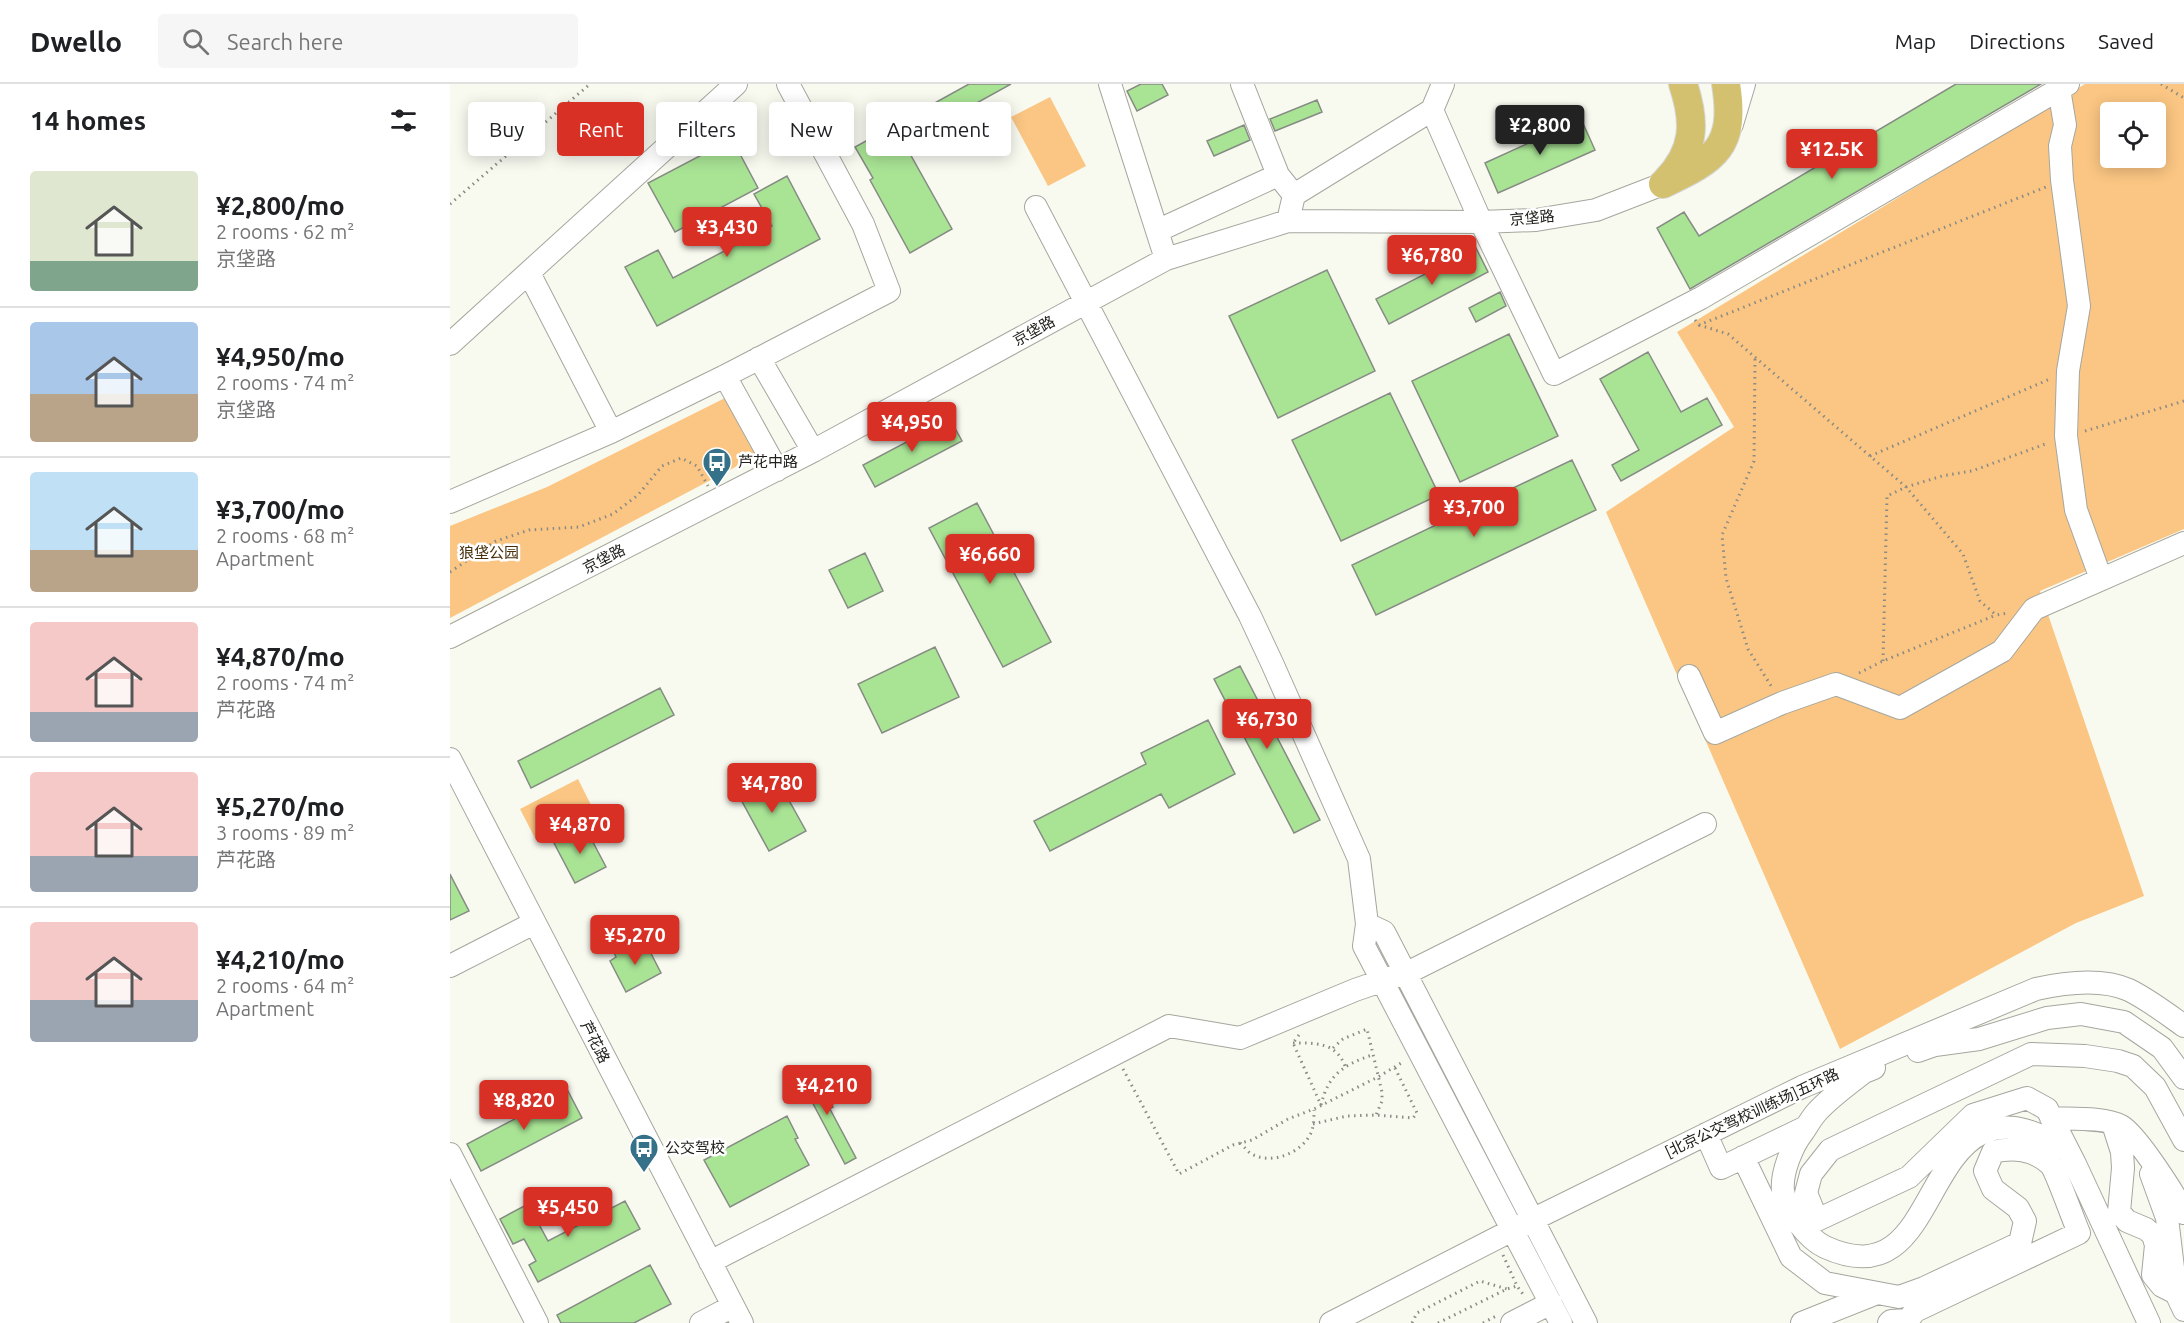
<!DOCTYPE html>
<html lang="en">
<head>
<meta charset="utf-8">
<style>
  body { margin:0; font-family:Ubuntu,"Noto Sans SC",sans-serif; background:#f6f6f6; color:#202124; height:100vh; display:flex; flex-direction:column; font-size:22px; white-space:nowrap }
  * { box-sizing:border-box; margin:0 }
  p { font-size:20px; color:#757577 }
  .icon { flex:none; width:33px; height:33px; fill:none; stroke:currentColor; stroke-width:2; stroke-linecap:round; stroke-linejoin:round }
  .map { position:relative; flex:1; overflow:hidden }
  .side { display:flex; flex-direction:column; background:#fff; width:450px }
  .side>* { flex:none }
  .hud { position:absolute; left:18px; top:18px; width:570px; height:54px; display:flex; gap:12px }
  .buttons { position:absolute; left:1650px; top:18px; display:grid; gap:12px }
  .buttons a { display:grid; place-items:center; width:66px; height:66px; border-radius:6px; background:#fff; box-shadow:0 3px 15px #0003; font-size:30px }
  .price { position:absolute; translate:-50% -51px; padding:0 14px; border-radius:6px; background:#d93025; color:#fff; font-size:20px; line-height:39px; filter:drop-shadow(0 2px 3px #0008) }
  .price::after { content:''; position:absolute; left:50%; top:36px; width:18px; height:14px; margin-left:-9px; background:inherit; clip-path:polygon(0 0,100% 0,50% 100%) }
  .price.on { background:#222; color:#fff }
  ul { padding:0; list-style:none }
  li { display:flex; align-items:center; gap:18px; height:150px; padding:0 30px }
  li+li { border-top:2px solid #e0e0e0 }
  li span { display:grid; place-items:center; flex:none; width:168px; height:120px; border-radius:6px; color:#555 }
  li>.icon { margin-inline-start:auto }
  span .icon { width:72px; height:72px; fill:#fffc; stroke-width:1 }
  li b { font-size:26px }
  h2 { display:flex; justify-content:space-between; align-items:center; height:72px; padding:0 30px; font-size:26px }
  .tag { padding:0 21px; border-radius:6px; background:#fff; box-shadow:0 3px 15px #0003; font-size:21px; line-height:54px }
  .tag.on { background:#d93025; color:#fff }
  header { display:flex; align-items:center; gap:36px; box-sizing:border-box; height:84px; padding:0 30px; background:#fff; border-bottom:2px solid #e0e0e0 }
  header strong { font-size:28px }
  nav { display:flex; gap:33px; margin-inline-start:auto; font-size:21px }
  .search { width:420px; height:54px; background:#f6f6f6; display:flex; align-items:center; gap:15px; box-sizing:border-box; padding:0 21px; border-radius:6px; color:#757577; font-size:22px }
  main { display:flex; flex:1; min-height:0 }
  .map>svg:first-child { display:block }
  .green { fill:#fbc683; fill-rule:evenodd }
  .building { fill:#a9e495; stroke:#868b84; stroke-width:1.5 }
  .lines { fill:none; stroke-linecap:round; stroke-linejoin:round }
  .minor-casing { stroke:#a5a79e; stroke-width:24 }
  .major-casing { stroke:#d7d7d6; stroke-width:30 }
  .path { stroke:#8a8b85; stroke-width:3; stroke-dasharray:1.5 4.5; stroke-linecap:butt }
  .minor { stroke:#fff; stroke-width:22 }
  .major { stroke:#d3c170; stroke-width:28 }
  .labels { text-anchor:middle; stroke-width:5; stroke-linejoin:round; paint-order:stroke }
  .street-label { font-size:15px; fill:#21211e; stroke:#fff }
  .poi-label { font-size:15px; fill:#21211e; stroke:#fff; text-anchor:start }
  .park-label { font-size:15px; fill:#472f0b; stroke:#fff }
</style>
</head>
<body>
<header>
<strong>Dwello</strong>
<div class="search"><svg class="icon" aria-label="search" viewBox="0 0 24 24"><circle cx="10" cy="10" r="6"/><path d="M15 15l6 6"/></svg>Search here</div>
<nav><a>Map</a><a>Directions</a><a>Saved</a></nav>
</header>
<main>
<section class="side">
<h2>14 homes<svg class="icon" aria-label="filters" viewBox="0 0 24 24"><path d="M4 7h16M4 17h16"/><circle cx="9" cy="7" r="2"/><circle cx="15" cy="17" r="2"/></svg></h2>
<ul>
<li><span style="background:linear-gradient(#dfe7d0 75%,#7fa58c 0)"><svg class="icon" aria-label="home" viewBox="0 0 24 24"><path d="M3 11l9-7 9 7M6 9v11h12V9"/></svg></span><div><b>¥2,800/mo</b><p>2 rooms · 62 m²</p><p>京垡路</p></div></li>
<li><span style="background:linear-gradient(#a9c7e8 60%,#b9a48a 0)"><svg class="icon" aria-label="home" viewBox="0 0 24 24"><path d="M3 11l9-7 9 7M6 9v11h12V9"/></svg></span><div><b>¥4,950/mo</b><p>2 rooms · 74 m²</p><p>京垡路</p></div></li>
<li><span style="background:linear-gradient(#bfe0f5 65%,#b9a48a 0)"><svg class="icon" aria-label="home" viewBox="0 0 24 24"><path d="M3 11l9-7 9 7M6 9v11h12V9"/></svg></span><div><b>¥3,700/mo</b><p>2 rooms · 68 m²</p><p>Apartment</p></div></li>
<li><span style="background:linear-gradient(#f6c9c9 75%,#9aa5b1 0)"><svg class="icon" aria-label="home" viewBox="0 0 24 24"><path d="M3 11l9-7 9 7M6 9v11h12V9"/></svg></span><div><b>¥4,870/mo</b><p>2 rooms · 74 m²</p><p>芦花路</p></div></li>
<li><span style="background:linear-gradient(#f6c9c9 70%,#9aa5b1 0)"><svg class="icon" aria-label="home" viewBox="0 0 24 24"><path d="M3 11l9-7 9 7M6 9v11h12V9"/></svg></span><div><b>¥5,270/mo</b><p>3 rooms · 89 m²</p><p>芦花路</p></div></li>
<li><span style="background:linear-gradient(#f6c9c9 65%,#9aa5b1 0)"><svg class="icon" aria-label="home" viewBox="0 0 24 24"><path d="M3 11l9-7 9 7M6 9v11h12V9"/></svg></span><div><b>¥4,210/mo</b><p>2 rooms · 64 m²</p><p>Apartment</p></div></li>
</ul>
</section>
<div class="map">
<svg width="1734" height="1239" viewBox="0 0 1734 1239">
  <rect width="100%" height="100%" fill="#f8faf0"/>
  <path class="green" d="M 1635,0 L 1734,0 L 1734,445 L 1590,507 L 1694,812 L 1626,839 L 1390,965 L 1156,428 L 1284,343 L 1227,248 ZM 1660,28 L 1706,28 L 1706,74 L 1660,74 Z
    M 600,13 L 636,82 L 598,102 L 561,33 Z
    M 277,313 L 308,371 L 0,534 L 0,442 L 97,403 Z
    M 128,695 L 144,727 L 86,756 L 70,725 Z"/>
  <path class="building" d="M 519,0 L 561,0 L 454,59 L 502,145 L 460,169 L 420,96 L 423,94 L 405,63 Z
    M 691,0 L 712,0 L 718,11 L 687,27 L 677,7 Z
    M 1506,0 L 1591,0 L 1240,205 L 1207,144 L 1234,128 L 1249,152 Z
    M 867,16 L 872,28 L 825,47 L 820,35 Z
    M 1131,35 L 1145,66 L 1048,109 L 1035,79 Z
    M 794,41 L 800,56 L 764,72 L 757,57 Z
    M 282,55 L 308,104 L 225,148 L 198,99 Z
    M 337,92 L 370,155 L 207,242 L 175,183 L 208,166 L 223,194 L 322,142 L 304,110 Z
    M 1026,164 L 1038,188 L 939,240 L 926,215 Z
    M 877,186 L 925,287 L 828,334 L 779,232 Z
    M 1050,208 L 1056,222 L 1026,238 L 1019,224 Z
    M 1059,250 L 1108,352 L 1010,398 L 962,297 Z
    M 1198,268 L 1231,328 L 1257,314 L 1272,341 L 1171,397 L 1162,381 L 1189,366 L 1150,295 Z
    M 940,309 L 989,411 L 891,457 L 842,356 Z
    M 500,335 L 512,357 L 425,403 L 413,381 Z
    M 1122,376 L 1146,426 L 926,531 L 902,481 Z
    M 527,419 L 601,558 L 553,583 L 479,444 Z
    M 415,469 L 433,507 L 398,524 L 379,486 Z
    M 485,563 L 509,613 L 432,649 L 408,600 Z
    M 790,582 L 870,736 L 844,749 L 764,595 Z
    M 210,604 L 224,631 L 81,704 L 68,677 Z
    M 758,636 L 785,690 L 719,724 L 711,710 L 600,767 L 584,737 L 696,680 L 691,669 Z
    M 326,693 L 356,747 L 319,767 L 289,712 Z
    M 135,743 L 156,783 L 125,799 L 104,759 Z
    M 0,790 L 19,827 L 0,836 Z
    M 186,858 L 188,862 L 195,858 L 211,889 L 176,908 L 160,877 L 166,873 L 164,869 Z
    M 364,988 L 383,1023 L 380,1025 L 406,1074 L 395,1080 L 350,995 Z
    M 118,1007 L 132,1034 L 31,1087 L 17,1060 Z
    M 337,1032 L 348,1054 L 345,1055 L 359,1081 L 280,1123 L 254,1076 Z
    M 175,1117 L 190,1145 L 88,1198 L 79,1181 L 86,1177 L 74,1155 L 63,1160 L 50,1135 L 78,1120 L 98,1157 Z
    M 200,1181 L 221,1220 L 184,1239 L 111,1239 L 107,1231 Z"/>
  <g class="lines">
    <g class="minor-casing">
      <path id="minor" d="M 660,0 L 716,175
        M 792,0 L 828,91
        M 1609,5 L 1615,41 L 1610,62 L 1612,96 L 1629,222 L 1618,287 L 1616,352 L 1626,426 L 1651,495
        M 982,26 L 1031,138 L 1104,290 L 1251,214 L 1618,0
        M 1282,40 L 1294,0
        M 586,123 L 800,532 L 822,579 L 909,775 L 917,840 L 914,862 L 1111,1239
        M 838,137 L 844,111 L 982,26 L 993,0
        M 707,147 L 828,91 L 844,111
        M 79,189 L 161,348
        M 0,260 L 286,0
        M 309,274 L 363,367
        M 275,292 L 327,386
        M 0,418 L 161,348 L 275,292 L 439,207 L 413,140 L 338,0
        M 0,553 L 363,367 L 716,175 L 838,137 L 1031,138 L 1086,136 L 1146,126 L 1213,100
        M 1239,592 L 1265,649 L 1332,619 L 1386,600 L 1450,624 L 1552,567 L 1584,525 L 1734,459
        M 0,675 L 292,1239
        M 917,840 L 934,848 L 1136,1239
        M 0,882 L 84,839
        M 1468,967 L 1485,961 L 1529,955 L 1597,934 L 1631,930 L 1674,938 L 1712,964 L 1734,994
        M 1424,984 L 1414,988 C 1398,1001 1379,1014 1366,1029 C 1361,1035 1357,1042 1353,1048 C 1342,1062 1331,1089 1333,1107 C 1336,1127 1358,1155 1375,1163 C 1473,1208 1471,1079 1532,1049 C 1561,1035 1593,1051 1617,1066
        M 1601,1034 C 1620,1035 1655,1033 1671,1042 C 1687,1051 1725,1111 1734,1129
        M 1663,1040 L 1672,1068 L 1673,1084 L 1669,1128 L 1677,1137 L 1696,1145 L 1703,1151 L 1706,1161 L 1703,1191 L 1712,1202 L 1726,1209
        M 1256,1050 L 1271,1084 L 1356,1043
        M 0,1070 L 87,1239
        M 1293,1073 L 1341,1173 L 1375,1199 L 1449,1213 L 1474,1204 L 1570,1159 L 1575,1137 L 1568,1124 L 1543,1105 L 1535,1087 L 1543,1068 C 1562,1063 1584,1065 1600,1080 C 1606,1086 1624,1138 1629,1149 L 1465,1227 L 1458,1236 L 1441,1237 L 1439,1239
        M 1701,1090 L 1717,1134 L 1726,1209 L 1734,1226
        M 260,1178 L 719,942 L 790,954 L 905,906 L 963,886 L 1255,740
        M 251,1239 L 283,1222
        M 881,1239 L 1082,1136 L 1352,1003 L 1586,905 C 1613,899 1652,894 1679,906 C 1699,916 1716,929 1734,942
        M 1062,1239 L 1101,1219
        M 1352,1239 L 1427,1209
        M 1699,1239 L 1625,1080 L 1597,1025 L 1577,1014 L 1523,1031 L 1459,1093 L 1367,1136 L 1356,1109 L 1361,1090 L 1380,1066 L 1581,970 L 1635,972 L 1668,977 L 1683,982 L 1705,1003 L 1734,1056"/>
    </g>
    <g class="major-casing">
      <path id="major" d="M 1216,97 C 1245,67 1246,39 1233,0
        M 1213,100 C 1266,75 1286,63 1276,0"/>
    </g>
    <path class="path" d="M 1711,0 L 1734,14
      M 0,120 L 140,0
      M 1245,236 L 1249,241 L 1596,103
      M 1249,241 L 1278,250 L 1456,403 L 1513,470 L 1530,517 L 1546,531 L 1559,529
      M 1305,275 L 1304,377 L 1272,451 L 1276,494 L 1298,565 L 1323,605
      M 1635,347 L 1734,317
      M 1420,372 L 1600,295
      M 0,488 L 46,457 L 79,446 L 129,443 L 163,430 L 188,411 L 212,382 L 231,374 L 247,382 L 258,402
      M 1433,577 L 1437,412 L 1456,403 L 1492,392 L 1522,387 L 1598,359
      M 1409,589 L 1433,577 L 1546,531
      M 849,951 L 843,959 L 871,1021
      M 843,959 C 865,959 886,958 895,982
      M 883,964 L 893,955 L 917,945 L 932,1008 L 932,1017 L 926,1031
      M 673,985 L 729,1090 L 783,1061 L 802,1056 L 838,1035 L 864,1025 L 928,993 L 953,978
      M 871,1021 C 878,991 893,981 922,971
      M 863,1040 L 897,1032 L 926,1031 L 963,1034 L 967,1029 L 945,984
      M 790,1059 C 794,1062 797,1067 800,1069 C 820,1082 852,1069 861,1049 C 864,1042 864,1033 864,1026
      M 1053,1171 L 1067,1202 L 1075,1213
      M 962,1239 L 967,1229 L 1030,1197 L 1057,1205
      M 988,1239 L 1057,1205 L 1067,1202
      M 1033,1239 L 1046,1232"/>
    <use href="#minor" class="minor"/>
    <use href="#major" class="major"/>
  </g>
  <defs>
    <g id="bus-pin" transform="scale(1.5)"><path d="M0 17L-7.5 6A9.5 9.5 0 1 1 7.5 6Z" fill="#357188" stroke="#fff"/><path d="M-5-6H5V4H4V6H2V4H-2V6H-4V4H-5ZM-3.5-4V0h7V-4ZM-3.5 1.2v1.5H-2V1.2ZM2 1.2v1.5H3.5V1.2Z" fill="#fff"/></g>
  </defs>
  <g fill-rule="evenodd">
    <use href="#bus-pin" x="267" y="378"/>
    <use href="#bus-pin" x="194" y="1064"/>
  </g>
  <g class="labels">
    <g class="street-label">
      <text transform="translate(1082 134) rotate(-5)" y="5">京垡路</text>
      <text transform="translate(584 247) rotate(-29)" y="5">京垡路</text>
      <text transform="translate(154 475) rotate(-27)" y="5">京垡路</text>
      <text transform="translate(145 958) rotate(63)" y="5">芦花路</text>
      <text transform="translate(1302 1029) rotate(-25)" y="5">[北京公交驾校训练场]五环路</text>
    </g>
    <g class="poi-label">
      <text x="288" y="383">芦花中路</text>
      <text x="215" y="1069">公交驾校</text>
    </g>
    <g class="park-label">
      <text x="39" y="474">狼垡公园</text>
    </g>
  </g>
</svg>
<div class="buttons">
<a><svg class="icon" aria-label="locate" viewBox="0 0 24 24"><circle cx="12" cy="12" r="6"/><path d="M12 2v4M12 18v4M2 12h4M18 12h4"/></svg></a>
</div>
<b class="price on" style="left:1090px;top:72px">¥2,800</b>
<b class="price" style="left:1382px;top:96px">¥12.5K</b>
<b class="price" style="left:277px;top:174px">¥3,430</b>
<b class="price" style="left:982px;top:202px">¥6,780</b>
<b class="price" style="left:462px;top:369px">¥4,950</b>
<b class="price" style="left:1024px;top:454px">¥3,700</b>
<b class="price" style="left:540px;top:501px">¥6,660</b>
<b class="price" style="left:817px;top:666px">¥6,730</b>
<b class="price" style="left:322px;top:730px">¥4,780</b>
<b class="price" style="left:130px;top:771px">¥4,870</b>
<b class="price" style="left:185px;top:882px">¥5,270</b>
<b class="price" style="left:377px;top:1032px">¥4,210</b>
<b class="price" style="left:74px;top:1047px">¥8,820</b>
<b class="price" style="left:118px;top:1154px">¥5,450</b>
<div class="hud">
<a class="tag">Buy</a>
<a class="tag on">Rent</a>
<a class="tag">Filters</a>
<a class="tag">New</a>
<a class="tag">Apartment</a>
</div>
</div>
</main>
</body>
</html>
